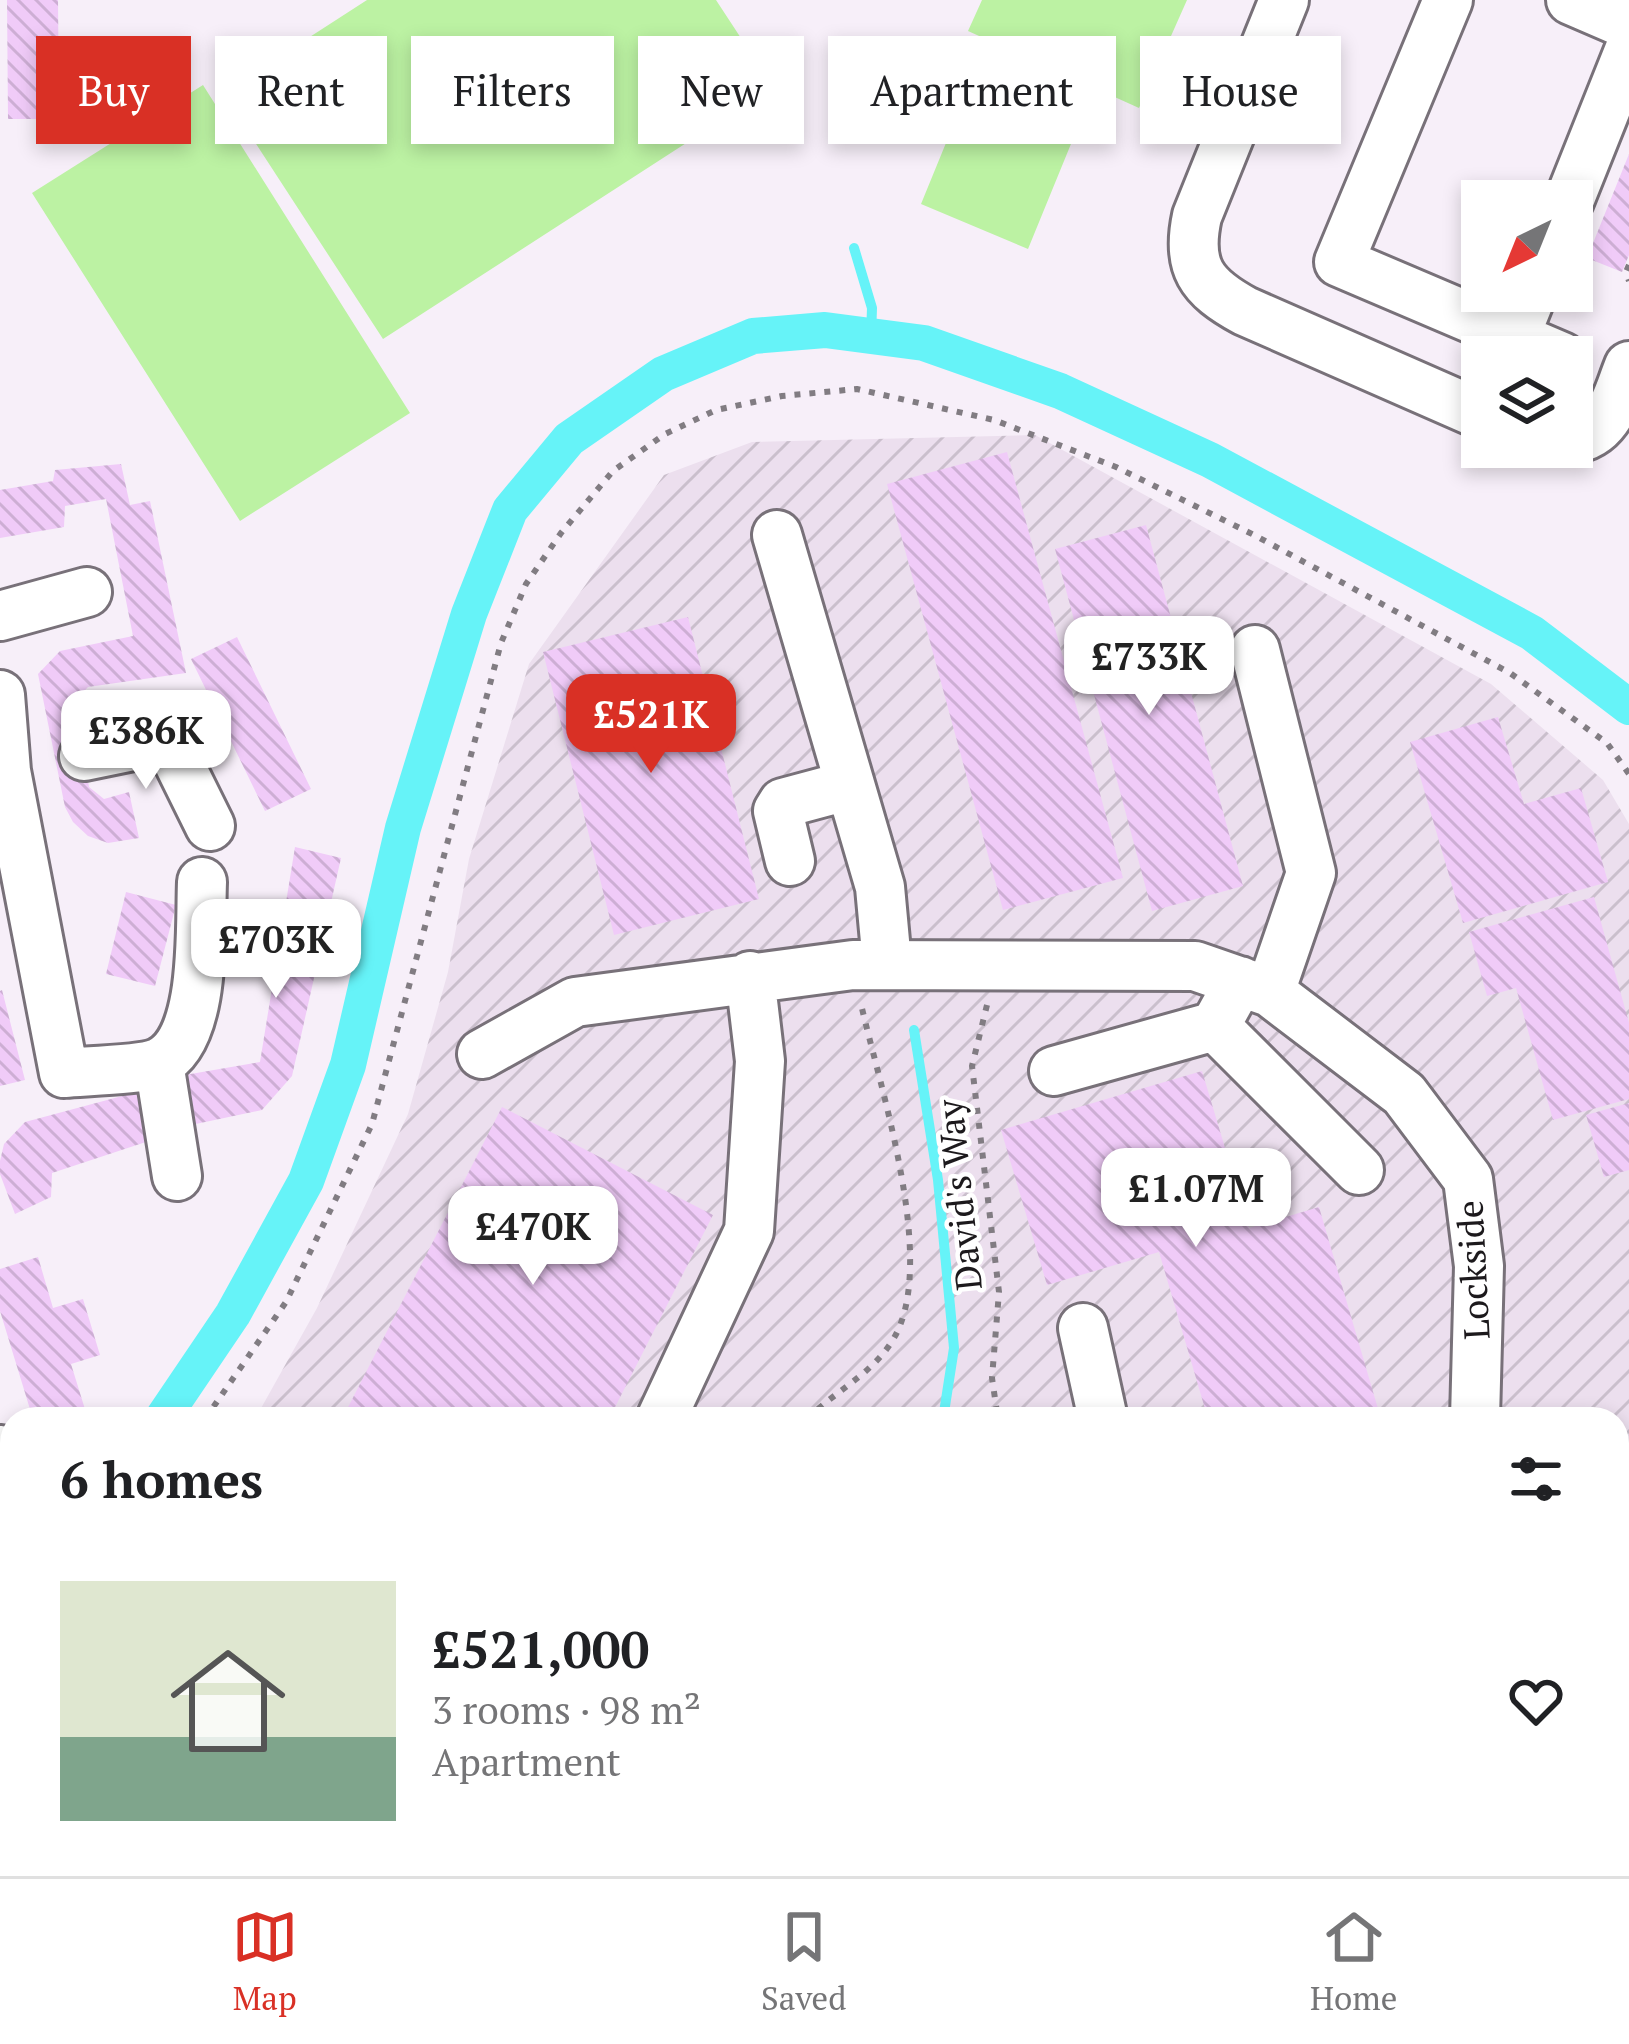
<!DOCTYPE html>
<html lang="en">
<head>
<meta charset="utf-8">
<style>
  body { margin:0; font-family:"PT Serif",serif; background:#f2f2f2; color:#202124; height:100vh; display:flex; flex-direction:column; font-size:45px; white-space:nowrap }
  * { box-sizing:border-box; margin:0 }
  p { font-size:39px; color:#757577 }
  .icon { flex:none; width:66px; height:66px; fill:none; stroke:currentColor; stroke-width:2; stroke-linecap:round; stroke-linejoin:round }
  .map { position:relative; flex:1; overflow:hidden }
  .side { position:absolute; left:0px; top:1407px; width:1629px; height:471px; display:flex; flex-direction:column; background:#fff; border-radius:36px 36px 0 0; box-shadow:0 6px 18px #0003 }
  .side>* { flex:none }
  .top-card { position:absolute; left:36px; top:36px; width:1557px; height:108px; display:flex; gap:24px }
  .needle { width:78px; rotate:223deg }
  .buttons { position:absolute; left:1461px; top:180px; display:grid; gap:24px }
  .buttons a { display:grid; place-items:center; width:132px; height:132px; border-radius:0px; background:#fff; box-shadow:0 6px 18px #0003; font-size:60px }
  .price { position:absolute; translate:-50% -102px; padding:0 27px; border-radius:24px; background:#fff; color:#222; font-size:39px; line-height:78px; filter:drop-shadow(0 3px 6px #0008) }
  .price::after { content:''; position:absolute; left:50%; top:72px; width:36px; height:27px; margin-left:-18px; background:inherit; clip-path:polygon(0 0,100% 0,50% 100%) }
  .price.on { background:#d93025; color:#fff }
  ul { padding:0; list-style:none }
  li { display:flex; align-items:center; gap:36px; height:300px; padding:0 60px }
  li span { display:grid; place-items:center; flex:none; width:336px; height:240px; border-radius:0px; color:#555 }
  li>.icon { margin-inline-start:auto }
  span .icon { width:144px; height:144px; fill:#fffc; stroke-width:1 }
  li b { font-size:51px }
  h2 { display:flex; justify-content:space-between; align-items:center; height:144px; padding:0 60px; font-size:51px }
  .chip { padding:0 42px; border-radius:0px; background:#fff; box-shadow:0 6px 18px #0003; font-size:42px; line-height:108px }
  .chip.on { background:#d93025; color:#fff }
  .tabs { display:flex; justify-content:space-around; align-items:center; height:168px; border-top:3px solid #e0e0e0; background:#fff; font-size:33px; color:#757577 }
  .tabs a { display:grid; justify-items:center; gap:6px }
  .tabs .on { color:#d93025 }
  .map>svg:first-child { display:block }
  .industrial { fill:url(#industrial-furrows) }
  .park { fill:#bcf2a3 }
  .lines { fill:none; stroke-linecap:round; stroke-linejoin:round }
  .stream { stroke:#66f3f8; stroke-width:10 }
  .canal { stroke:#66f3f8; stroke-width:36 }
  .building { fill:url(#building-back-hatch) }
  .minor-casing { stroke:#787179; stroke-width:54 }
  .path { stroke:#817c82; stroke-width:6; stroke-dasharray:6 9; stroke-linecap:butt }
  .minor { stroke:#fff; stroke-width:48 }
  .labels { text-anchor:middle; stroke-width:9; stroke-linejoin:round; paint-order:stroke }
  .street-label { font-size:36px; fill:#1c191c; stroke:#fff }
</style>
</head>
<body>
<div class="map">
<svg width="1629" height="1876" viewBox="0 0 1629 1876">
  <defs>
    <pattern id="industrial-furrows" width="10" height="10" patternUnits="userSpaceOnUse" patternTransform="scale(3)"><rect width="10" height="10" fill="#ecdfee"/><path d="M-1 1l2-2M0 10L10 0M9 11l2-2" fill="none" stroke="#cabfcc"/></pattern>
    <pattern id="building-back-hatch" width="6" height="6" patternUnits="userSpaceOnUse" patternTransform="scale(3)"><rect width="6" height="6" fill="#f0cbf8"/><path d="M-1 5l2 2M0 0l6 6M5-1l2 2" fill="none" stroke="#cdaed4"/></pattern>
  </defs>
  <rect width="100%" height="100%" fill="#f7eff9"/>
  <path class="industrial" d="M 1035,435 L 1491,684 L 1603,780 L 1629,824 L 1629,1876 L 172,1876 L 168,1866 L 1617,1866 L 1617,1419 L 255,1419 L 317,1308 L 408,1114 L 448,972 L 469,859 L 529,664 L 664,475 L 752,442 Z"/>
  <path class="park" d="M 367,0 L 716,0 L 773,87 L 383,339 L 223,93 Z
    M 982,0 L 1187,0 L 1139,108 L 968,31 Z
    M 203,85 L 410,413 L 240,521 L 32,193 Z
    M 966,94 L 1073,139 L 1028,249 L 921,204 Z"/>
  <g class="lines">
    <path class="stream" d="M 854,248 L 872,308 L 871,336
      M 914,1030 L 938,1180 L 954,1348 L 943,1419
      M 978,1876 L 979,1866"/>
    <path class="canal" d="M 162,1419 L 233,1314 L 306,1181 L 348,1065 L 403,828 L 469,614 L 510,510 L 569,439 L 663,374 L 753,336 L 825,330 L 924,343 L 1060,391 L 1210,460 L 1532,633 L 1629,707
      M 0,1581 L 12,1571"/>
  </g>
  <path class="building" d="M 7,0 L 58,0 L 59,119 L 8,119 Z
    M 1629,154 L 1629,255 L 1622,272 L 1587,258 Z
    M 1007,452 L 1123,878 L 1003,910 L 887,484 Z
    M 121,464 L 130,505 L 150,501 L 186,673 L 88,687 L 75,701 L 89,787 L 104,799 L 129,792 L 139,838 L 108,843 L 88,836 L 73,822 L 65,807 L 38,674 L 60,651 L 133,636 L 106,499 L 65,506 L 64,527 L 0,538 L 0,490 L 53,481 L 55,470 Z
    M 1146,525 L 1243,886 L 1152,911 L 1055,549 Z
    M 688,617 L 759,899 L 614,935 L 543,652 Z
    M 237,637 L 311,789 L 265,811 L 191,659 Z
    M 1498,717 L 1524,804 L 1581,788 L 1608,882 L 1463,923 L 1410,742 Z
    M 295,847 L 341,858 L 292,1076 L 262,1110 L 191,1125 L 179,1076 L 260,1062 Z
    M 126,892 L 176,905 L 155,986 L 106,974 Z
    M 1594,897 L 1629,1023 L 1629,1099 L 1553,1120 L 1516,988 L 1487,996 L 1469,932 Z
    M 2,990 L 25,1080 L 0,1086 L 0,991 Z
    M 1202,1071 L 1249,1228 L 1319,1207 L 1381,1419 L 1208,1419 L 1159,1252 L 1047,1285 L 1001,1130 Z
    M 152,1088 L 161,1137 L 52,1173 L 51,1197 L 15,1214 L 0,1174 L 0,1161 L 4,1144 L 25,1122 Z
    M 1629,1103 L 1629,1170 L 1604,1177 L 1586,1115 Z
    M 502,1107 L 713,1215 L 609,1419 L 342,1419 Z
    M 38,1257 L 53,1308 L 83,1299 L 100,1355 L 71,1364 L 88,1419 L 33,1419 L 0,1311 L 0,1269 Z
    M 1189,1866 L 1320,1866 L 1406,1873 L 1406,1876 L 1189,1876 Z"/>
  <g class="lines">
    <g class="minor-casing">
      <path id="minor" d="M 1284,0 L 1197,216 C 1186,267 1201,287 1245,311 L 1482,415
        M 1448,0 L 1339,262 L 1562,357
        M 1571,0 L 1629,25
        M 1569,201 L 1629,51
        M 1515,336 L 1533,291
        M 1572,439 C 1610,434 1616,398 1629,366
        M 777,535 L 880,887 L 887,963
        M 0,616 L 87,592
        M 1255,650 L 1311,873 L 1270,992
        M 0,695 L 6,771 L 64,1073 C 84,1071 145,1070 160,1062 C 207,1039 200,927 202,882
        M 84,756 L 167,739 L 210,826
        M 790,861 L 778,811 L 783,803 L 850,785
        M 1215,1026 L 1359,1170
        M 482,1054 L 575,1002 L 853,965 L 1195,966 L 1270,992 L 1404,1094 L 1468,1179 L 1479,1266 L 1475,1419
        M 159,1063 L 177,1176
        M 1054,1071 L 1215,1026 L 1240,981
        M 1083,1328 L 1103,1419
        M 661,1419 L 749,1231 L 760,1061 L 750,976
        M 0,1450 L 12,1485
        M 1617,1838 L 1629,1841
        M 134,1866 L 137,1876
        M 739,1866 L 745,1876
        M 1043,1866 L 1044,1876
        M 647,1876 L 669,1866
        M 872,1876 L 896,1866"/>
    </g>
    <path class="path" d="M 1629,265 L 1626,272 L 1629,281
      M 987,1005 L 972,1066 L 999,1292 L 992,1378 L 998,1419
      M 205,1419 L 286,1302 L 372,1124 L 501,643 L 526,584 L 561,533 L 613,471 L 665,434 L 716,410 L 782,396 L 857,389 L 994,420 L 1116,467 L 1254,535 L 1510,673 L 1607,743 L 1629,774
      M 807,1419 C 835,1391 873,1374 894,1338 C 938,1262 880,1088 861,1004
      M 0,1607 L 12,1597
      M 0,1726 L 12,1724"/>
    <use href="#minor" class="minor"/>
  </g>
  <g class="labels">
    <g class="street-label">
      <text transform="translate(959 1195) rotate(-96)" y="13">David's Way</text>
      <text transform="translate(1473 1270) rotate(-93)" y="13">Lockside</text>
    </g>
  </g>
</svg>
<div class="buttons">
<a><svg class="needle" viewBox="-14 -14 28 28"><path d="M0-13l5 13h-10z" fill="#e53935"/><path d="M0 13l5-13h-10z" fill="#757577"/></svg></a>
<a><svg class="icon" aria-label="layers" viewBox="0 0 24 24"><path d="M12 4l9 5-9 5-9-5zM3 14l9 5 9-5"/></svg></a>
</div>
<b class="price" style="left:1149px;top:718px">£733K</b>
<b class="price on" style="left:651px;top:776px">£521K</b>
<b class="price" style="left:146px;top:792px">£386K</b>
<b class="price" style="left:276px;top:1001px">£703K</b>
<b class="price" style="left:1196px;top:1250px">£1.07M</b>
<b class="price" style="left:533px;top:1288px">£470K</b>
<div class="top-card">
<a class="chip on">Buy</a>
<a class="chip">Rent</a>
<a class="chip">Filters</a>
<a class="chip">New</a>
<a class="chip">Apartment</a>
<a class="chip">House</a>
</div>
<section class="side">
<h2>6 homes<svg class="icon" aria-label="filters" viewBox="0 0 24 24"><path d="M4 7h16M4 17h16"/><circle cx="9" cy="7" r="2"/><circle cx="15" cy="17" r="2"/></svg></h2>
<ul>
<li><span style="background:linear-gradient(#dfe7d0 65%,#7fa58c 0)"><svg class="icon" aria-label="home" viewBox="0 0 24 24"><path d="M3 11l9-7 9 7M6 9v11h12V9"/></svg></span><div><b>£521,000</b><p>3 rooms · 98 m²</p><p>Apartment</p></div><svg class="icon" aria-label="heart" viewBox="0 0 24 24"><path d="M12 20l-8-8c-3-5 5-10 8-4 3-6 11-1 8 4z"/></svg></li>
</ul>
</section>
</div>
<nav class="tabs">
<a class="on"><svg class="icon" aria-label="map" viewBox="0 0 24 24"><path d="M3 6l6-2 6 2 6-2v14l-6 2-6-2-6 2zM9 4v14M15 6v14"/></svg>Map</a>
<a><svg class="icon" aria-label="saved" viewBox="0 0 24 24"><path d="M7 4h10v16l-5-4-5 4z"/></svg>Saved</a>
<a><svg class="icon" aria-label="home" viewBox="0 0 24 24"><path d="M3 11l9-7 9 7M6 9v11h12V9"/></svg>Home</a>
</nav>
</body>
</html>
